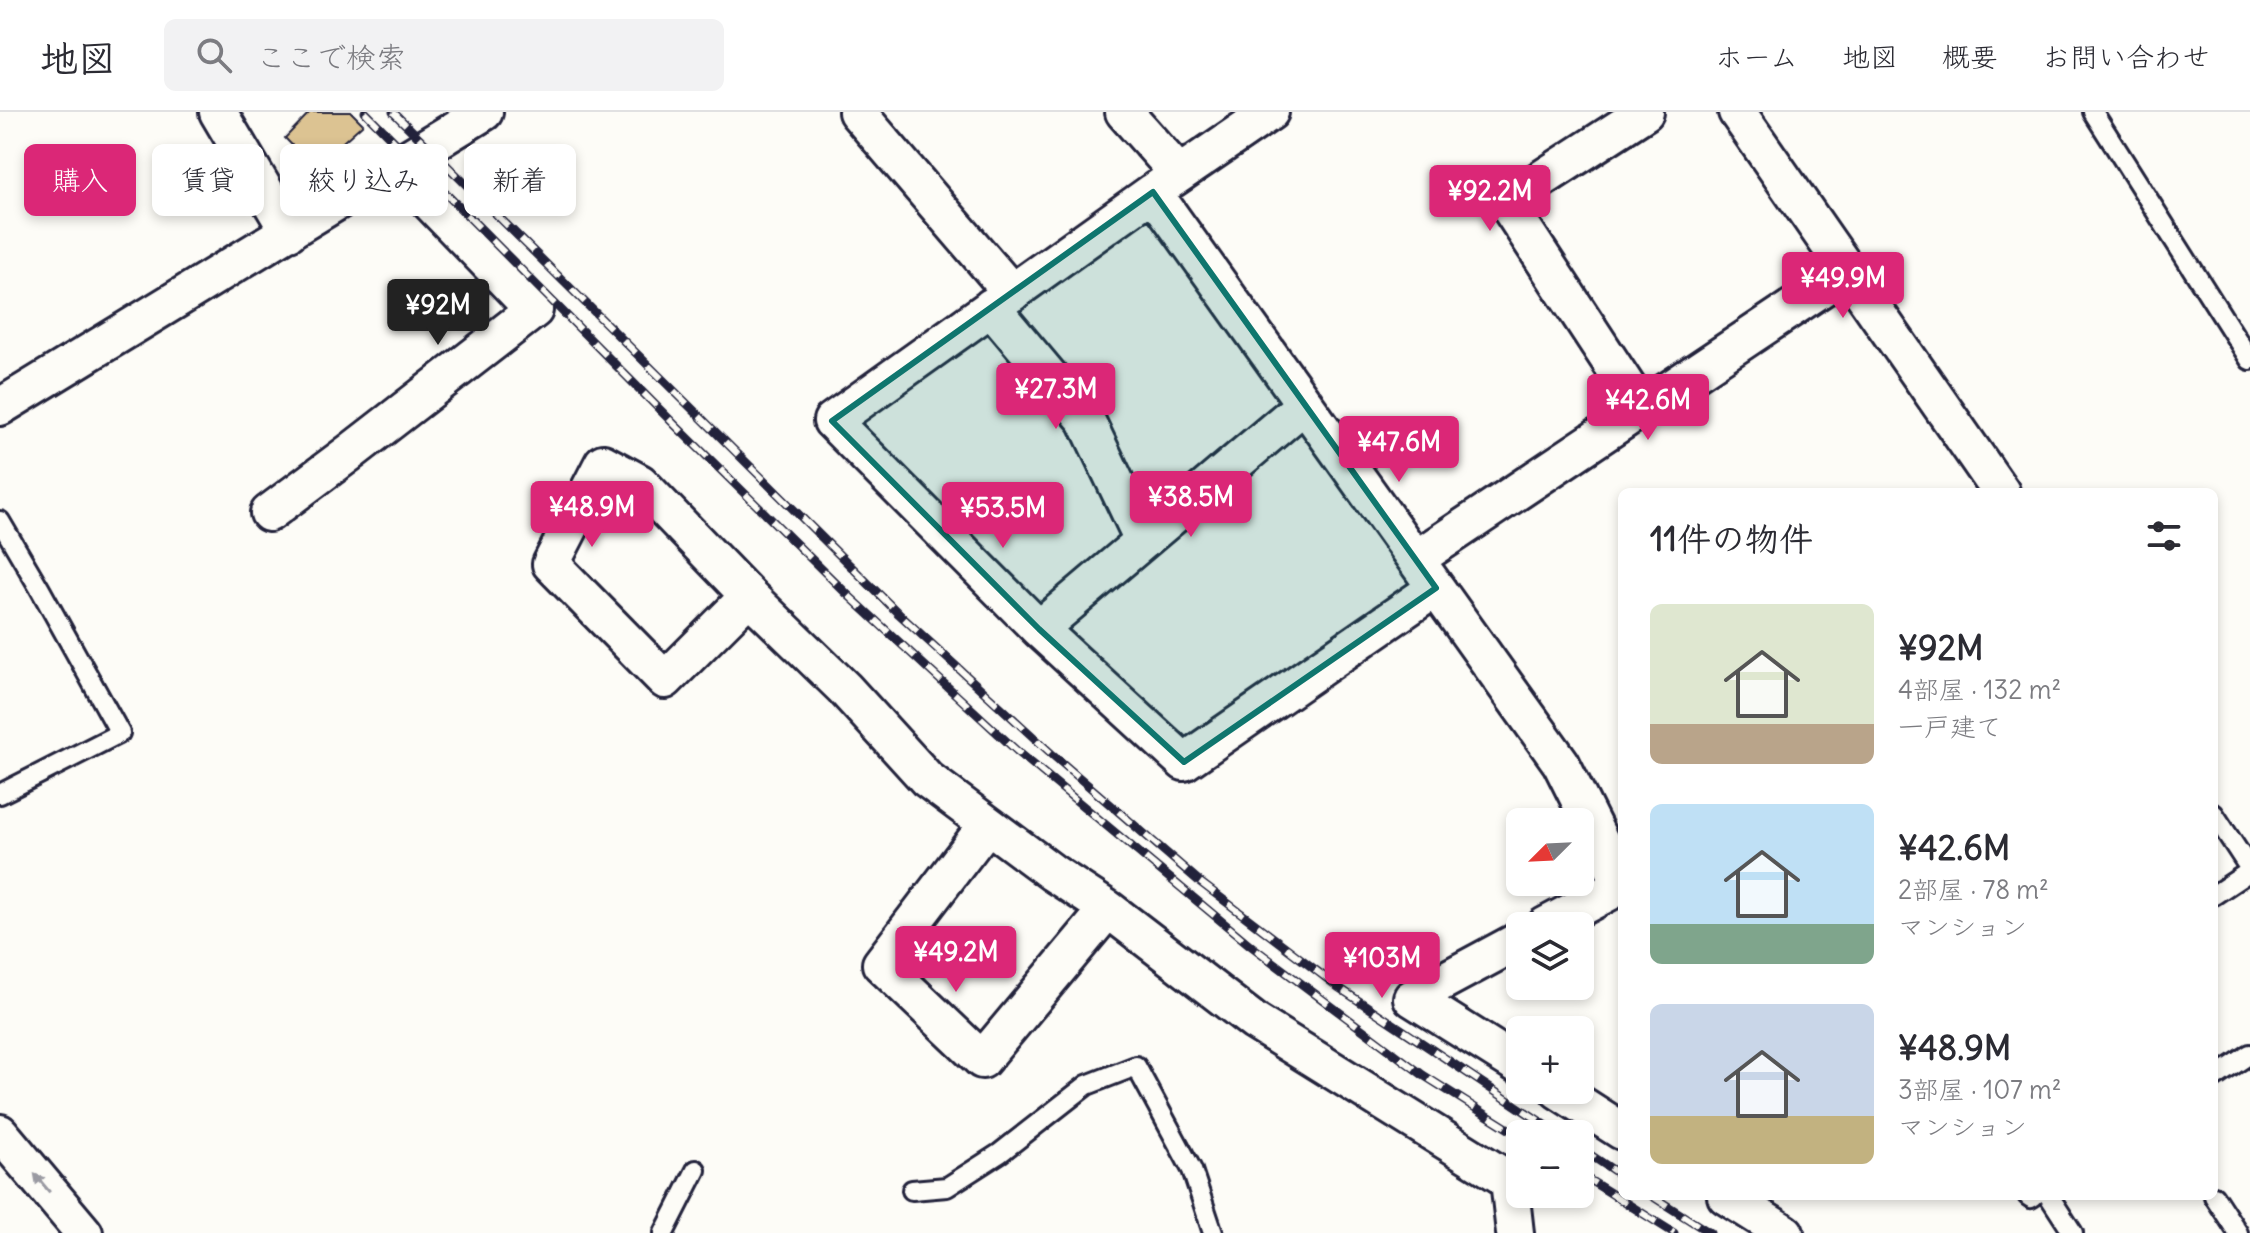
<!DOCTYPE html>
<html lang="ja">
<head>
<meta charset="utf-8">
<style>
  body { margin:0; font-family:Delius,"Klee One",sans-serif; background:#f2f2f3; color:#2b2b33; height:100vh; display:flex; flex-direction:column; font-size:30px; white-space:nowrap }
  * { box-sizing:border-box; margin:0 }
  p { font-size:26px; color:#7c7c81 }
  .icon { flex:none; width:44px; height:44px; fill:none; stroke:currentColor; stroke-width:2; stroke-linecap:round; stroke-linejoin:round }
  .map { position:relative; flex:1; overflow:hidden }
  .sheet { position:absolute; left:1618px; top:376px; width:600px; height:712px; display:flex; flex-direction:column; background:#fff; border-radius:12px; box-shadow:0 4px 12px #0003 }
  .sheet>* { flex:none }
  .top-card { position:absolute; left:24px; top:32px; width:760px; height:72px; display:flex; gap:16px }
  .needle { width:52px; rotate:246deg }
  .buttons { position:absolute; left:1506px; top:696px; display:grid; gap:16px }
  .buttons a { display:grid; place-items:center; width:88px; height:88px; border-radius:12px; background:#fff; box-shadow:0 4px 12px #0003; font-size:40px }
  .price { position:absolute; translate:-50% -68px; padding:0 18px; border-radius:8px; background:#db2777; color:#fff; font-size:26px; line-height:52px; filter:drop-shadow(0 2px 4px #0008) }
  .price::after { content:''; position:absolute; left:50%; top:48px; width:24px; height:18px; margin-left:-12px; background:inherit; clip-path:polygon(0 0,100% 0,50% 100%) }
  .price.active { background:#222; color:#fff }
  ul { padding:0; list-style:none }
  li { display:flex; align-items:center; gap:24px; height:200px; padding:0 32px }
  li span { display:grid; place-items:center; flex:none; width:224px; height:160px; border-radius:12px; color:#555 }
  li>.icon { margin-inline-start:auto }
  span .icon { width:96px; height:96px; fill:#fffc; stroke-width:1 }
  li b { font-size:34px }
  h2 { display:flex; justify-content:space-between; align-items:center; height:96px; padding:0 32px; font-size:34px }
  .tag { padding:0 28px; border-radius:12px; background:#fff; box-shadow:0 4px 12px #0003; font-size:28px; line-height:72px }
  .tag.active { background:#db2777; color:#fff }
  header { display:flex; align-items:center; gap:48px; box-sizing:border-box; height:112px; padding:0 40px; background:#fff; border-bottom:2px solid #e1e1e2 }
  header strong { font-size:38px }
  nav { display:flex; gap:44px; margin-inline-start:auto; font-size:28px }
  .search { width:560px; height:72px; background:#f2f2f3; display:flex; align-items:center; gap:20px; box-sizing:border-box; padding:0 28px; border-radius:12px; color:#7c7c81; font-size:30px }
  .map>svg:first-child { display:block }
  .building { fill:#dcc392; stroke:#22223b; stroke-width:2 }
  .lines { fill:none; stroke-linecap:round; stroke-linejoin:round }
  .service-casing { stroke:#22223b; stroke-width:24 }
  .minor-casing { stroke:#22223b; stroke-width:42 }
  .service { stroke:#fdfcf7; stroke-width:18 }
  .minor { stroke:#fdfcf7; stroke-width:36 }
  .rail-casing { stroke:#22223b; stroke-width:9 }
  .rail { stroke:#fdfcf7; stroke-width:6; stroke-dasharray:18; stroke-linecap:butt }
  .oneway { fill:#9a9aa2 }
  .marked { fill:#0f766e; fill-opacity:0.2; stroke:#0f766e; stroke-width:6; stroke-linejoin:round }
</style>
</head>
<body>
<header>
<strong>地図</strong>
<div class="search"><svg class="icon" aria-label="search" viewBox="0 0 24 24"><circle cx="10" cy="10" r="6"/><path d="M15 15l6 6"/></svg>ここで検索</div>
<nav><a>ホーム</a><a>地図</a><a>概要</a><a>お問い合わせ</a></nav>
</header>
<div class="map">
<svg width="2250" height="1121" viewBox="0 0 2250 1121">
  <rect width="100%" height="100%" fill="#fdfcf7"/>
  <filter id="ink" filterUnits="userSpaceOnUse"><feTurbulence type="fractalNoise" baseFrequency=".0125" numOctaves="2"/><feDisplacementMap in="SourceGraphic" scale="16" xChannelSelector="R" yChannelSelector="G"/><feConvolveMatrix kernelMatrix="1 2 1 2 8 2 1 2 1" color-interpolation-filters="sRGB"/></filter>
  <g filter="url(#ink)">
    <path class="building" d="M 310,0 L 351,0 L 363,12 L 314,56 L 285,26 Z"/>
    <g class="lines">
      <g class="service-casing">
        <path id="service" d="M 2093,0 L 2250,248
          M 0,409 L 40,477 L 120,621 L 0,682
          M 2214,702 L 2250,757
          M 2214,783 L 2250,759
          M 2214,966 L 2250,942
          M 912,1078 L 947,1075 L 1000,1041 L 1087,973 L 1136,954 L 1192,1058 L 1213,1121
          M 2028,1084 L 2031,1086 L 2034,1084
          M 2049,1084 L 2073,1121
          M 2214,1084 L 2238,1121
          M 664,1121 L 696,1058"/>
      </g>
      <g class="minor-casing">
        <path id="minor" d="M 218,0 L 289,120
          M 857,0 L 1012,181
          M 1124,0 L 1179,62
          M 1270,0 L 1153,80 L 1561,651 L 1622,773
          M 1737,0 L 2001,380
          M 1153,80 L 832,309 L 1039,517 L 1184,650 L 1436,476
          M 991,195 L 1086,308 L 1143,428
          M 0,295 L 484,0
          M 1642,298 L 1506,90 L 1645,0
          M 269,401 L 352,339 L 534,198 L 416,76 L 398,53
          M 1416,447 L 1846,160
          M 749,484 L 665,568 L 551,452 L 603,351 L 640,371 L 749,484 L 844,576 L 927,667 L 1053,761 L 1108,797 L 1255,910 L 1509,1068 L 1515,1121
          M 1039,517 L 1305,292
          M 987,713 L 881,852 L 982,948 L 1108,797
          M 1545,814 L 1622,773
          M 1520,828 L 1412,886 L 1520,954
          M 1558,978 L 1622,1019
          M 0,1021 L 84,1121
          M 1726,1084 L 1785,1121"/>
      </g>
      <use href="#service" class="service"/>
      <use href="#minor" class="minor"/>
      <g class="rail-casing">
        <path id="rail" d="M 365,0 L 675,313 L 847,482 L 1017,639 L 1250,833 L 1423,963 L 1520,1024
          M 393,0 L 899,502 L 1053,643 L 1200,770 L 1338,875 L 1559,1022
          M 1580,1036 L 1622,1064
          M 1580,1062 L 1674,1121
          M 1652,1084 L 1710,1121"/>
      </g>
      <use href="#rail" class="rail"/>
    </g>
    <defs><path id="oneway-solid" d="M-6-.8H1V-3.2L6.5 0L1 3.2V.8H-6Z" transform="scale(2)"/></defs>
    <use class="oneway" href="#oneway-solid" transform="translate(42 1071) rotate(-130)"/>
  </g>
  <path class="marked" d="M 1153,80 L 1436,476 L 1184,650 L 1039,517 L 832,309 Z"/>
</svg>
<div class="buttons">
<a><svg class="needle" viewBox="-14 -14 28 28"><path d="M0-13l5 13h-10z" fill="#e53935"/><path d="M0 13l5-13h-10z" fill="#7c7c81"/></svg></a>
<a><svg class="icon" aria-label="layers" viewBox="0 0 24 24"><path d="M12 4l9 5-9 5-9-5zM3 14l9 5 9-5"/></svg></a>
<a>+</a>
<a>−</a>
</div>
<b class="price" style="left:1490px;top:121px">¥92.2M</b>
<b class="price" style="left:1843px;top:208px">¥49.9M</b>
<b class="price active" style="left:438px;top:235px">¥92M</b>
<b class="price" style="left:1056px;top:319px">¥27.3M</b>
<b class="price" style="left:1648px;top:330px">¥42.6M</b>
<b class="price" style="left:1399px;top:372px">¥47.6M</b>
<b class="price" style="left:1191px;top:427px">¥38.5M</b>
<b class="price" style="left:592px;top:437px">¥48.9M</b>
<b class="price" style="left:1003px;top:438px">¥53.5M</b>
<b class="price" style="left:956px;top:882px">¥49.2M</b>
<b class="price" style="left:1382px;top:888px">¥103M</b>
<div class="top-card">
<a class="tag active">購入</a>
<a class="tag">賃貸</a>
<a class="tag">絞り込み</a>
<a class="tag">新着</a>
</div>
<section class="sheet">
<h2>11件の物件<svg class="icon" aria-label="filters" viewBox="0 0 24 24"><path d="M4 7h16M4 17h16"/><circle cx="9" cy="7" r="2"/><circle cx="15" cy="17" r="2"/></svg></h2>
<ul>
<li><span style="background:linear-gradient(#dfe7d0 75%,#b9a48a 0)"><svg class="icon" aria-label="home" viewBox="0 0 24 24"><path d="M3 11l9-7 9 7M6 9v11h12V9"/></svg></span><div><b>¥92M</b><p>4部屋 · 132 m²</p><p>一戸建て</p></div></li>
<li><span style="background:linear-gradient(#bfe0f5 75%,#7fa58c 0)"><svg class="icon" aria-label="home" viewBox="0 0 24 24"><path d="M3 11l9-7 9 7M6 9v11h12V9"/></svg></span><div><b>¥42.6M</b><p>2部屋 · 78 m²</p><p>マンション</p></div></li>
<li><span style="background:linear-gradient(#c9d6e8 70%,#c2b280 0)"><svg class="icon" aria-label="home" viewBox="0 0 24 24"><path d="M3 11l9-7 9 7M6 9v11h12V9"/></svg></span><div><b>¥48.9M</b><p>3部屋 · 107 m²</p><p>マンション</p></div></li>
</ul>
</section>
</div>
</body>
</html>
